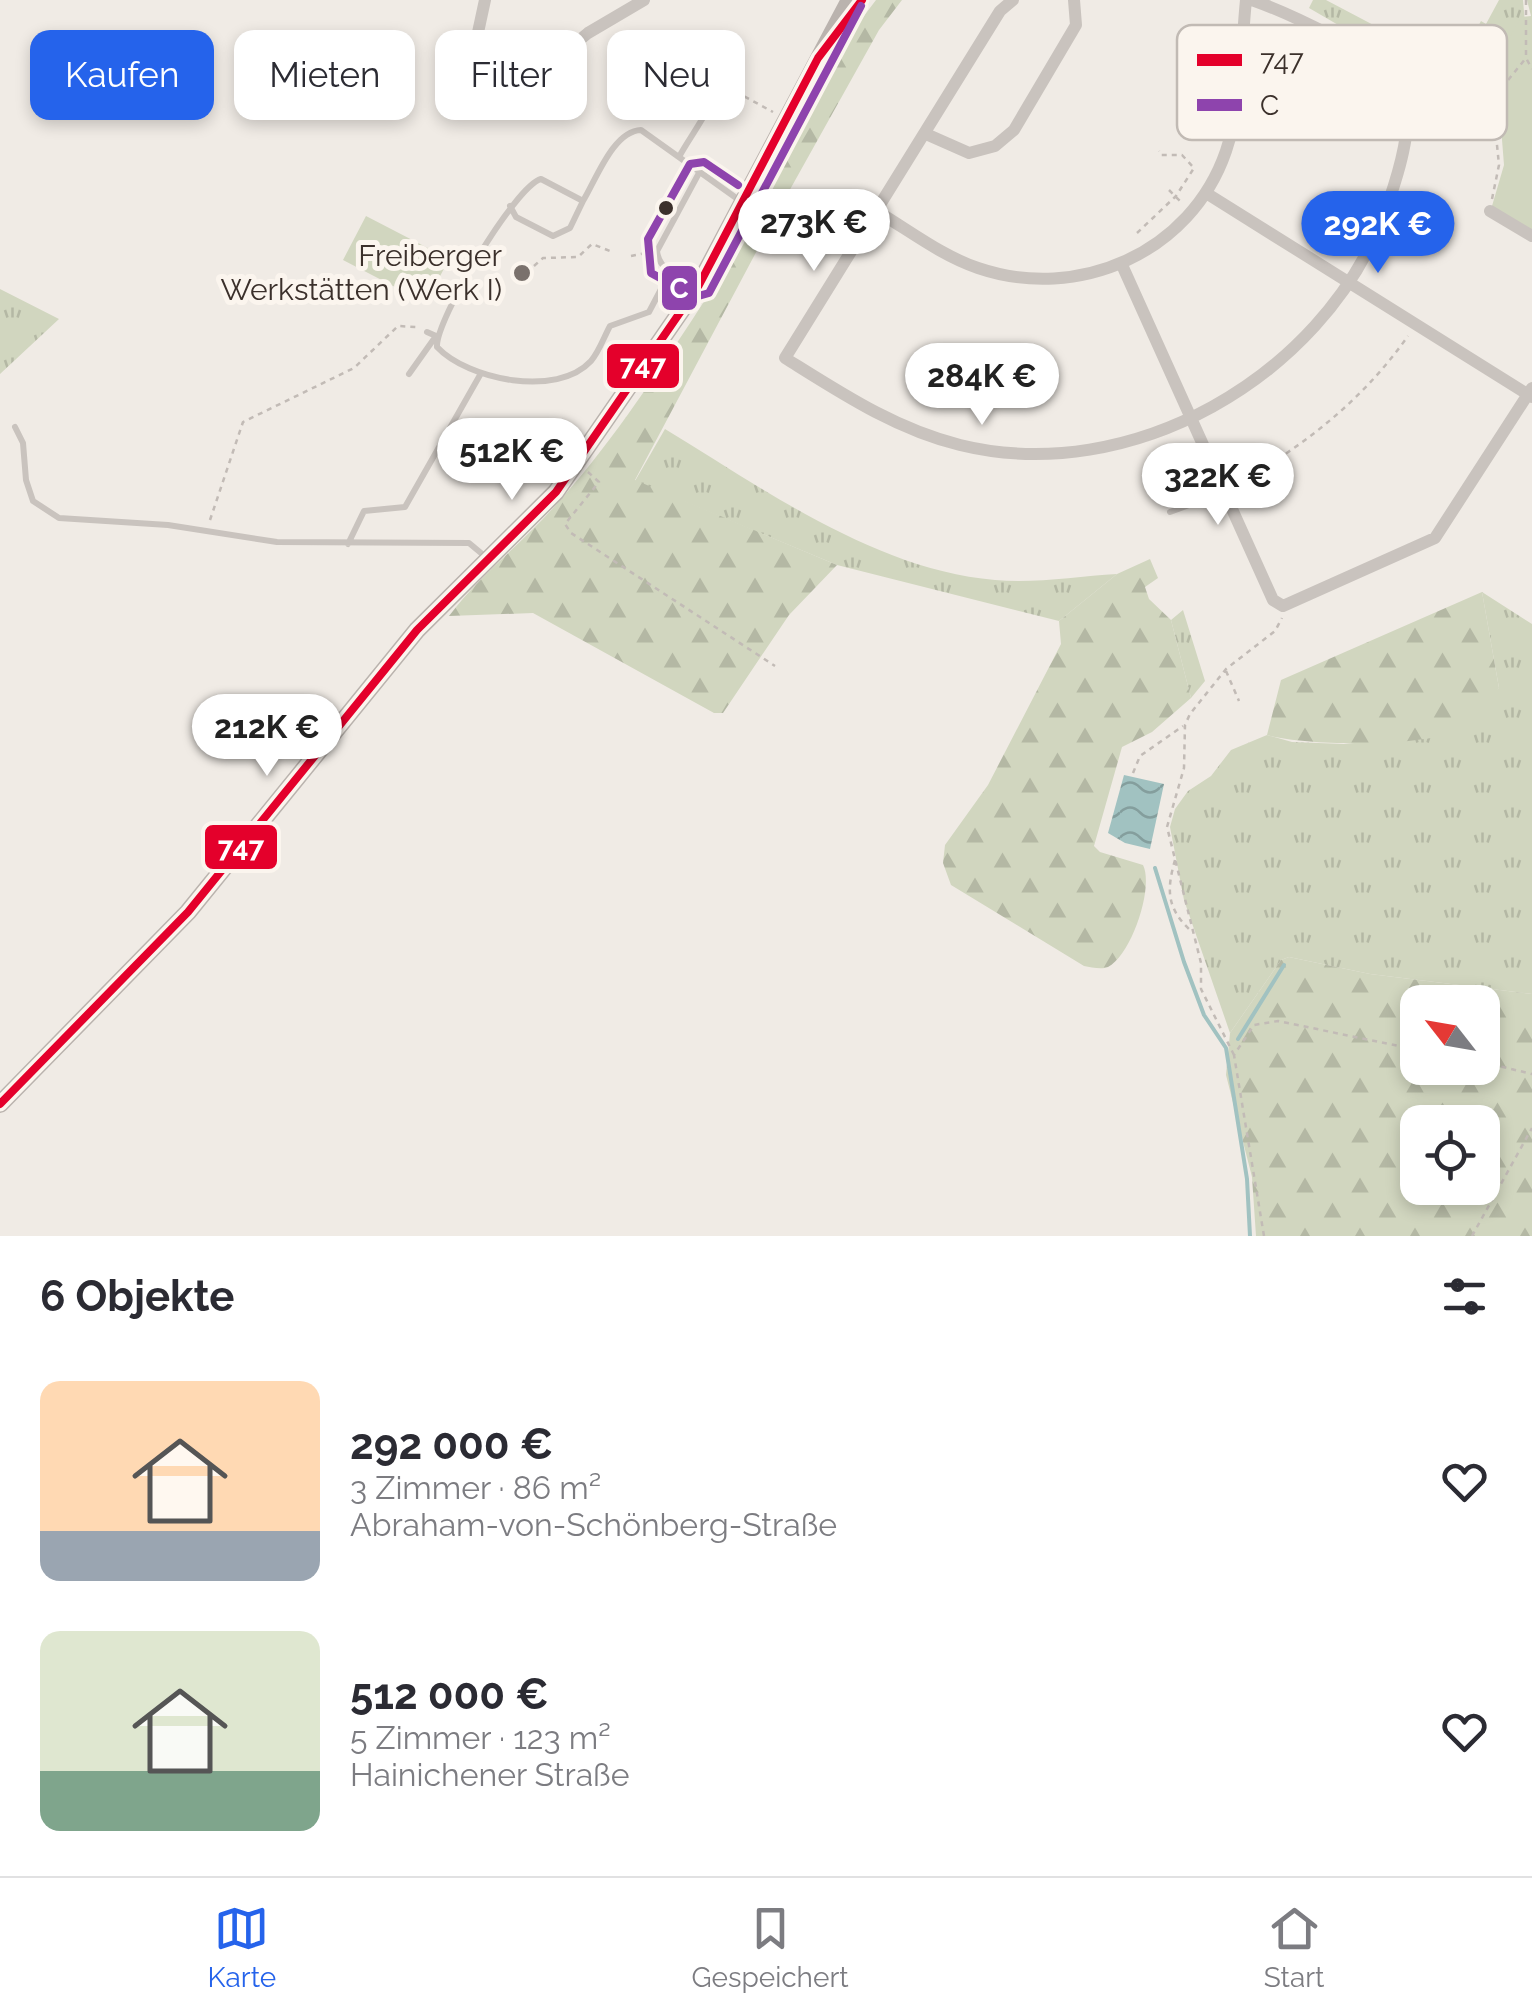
<!DOCTYPE html>
<html lang="de">
<head>
<meta charset="utf-8">
<style>
  body { margin:0; font-family:Raleway,sans-serif; background:#f2f2f3; color:#2b2b33; height:100vh; display:flex; flex-direction:column; font-size:38px; white-space:nowrap }
  * { box-sizing:border-box; margin:0 }
  p { font-size:32px; color:#7c7c81 }
  .icon { flex:none; width:55px; height:55px; fill:none; stroke:currentColor; stroke-width:2; stroke-linecap:round; stroke-linejoin:round }
  .map { position:relative; height:1236px; overflow:hidden }
  .sheet { display:flex; flex-direction:column; background:#fff; flex:1 }
  .sheet>* { flex:none }
  .banner { position:absolute; left:30px; top:30px; width:1000px; height:90px; display:flex; gap:20px }
  .needle { width:65px; rotate:301deg }
  .tools { position:absolute; left:1400px; top:985px; display:grid; gap:20px }
  .tools a { display:grid; place-items:center; width:100px; height:100px; border-radius:20px; background:#fff; box-shadow:0 5px 15px #0003; font-size:50px }
  .price { position:absolute; translate:-50% -85px; padding:0 22px; border-radius:35px; background:#fff; color:#222; font-size:32px; line-height:65px; filter:drop-shadow(0 2px 5px #0008) }
  .price::after { content:''; position:absolute; left:50%; top:60px; width:30px; height:22px; margin-left:-15px; background:inherit; clip-path:polygon(0 0,100% 0,50% 100%) }
  .price.on { background:#2563eb; color:#fff }
  ul { padding:0; list-style:none }
  li { display:flex; align-items:center; gap:30px; height:250px; padding:0 40px }
  li span { display:grid; place-items:center; flex:none; width:280px; height:200px; border-radius:20px; color:#555 }
  li>.icon { margin-inline-start:auto }
  span .icon { width:120px; height:120px; fill:#fffc; stroke-width:1 }
  li b { font-size:42px }
  h2 { display:flex; justify-content:space-between; align-items:center; height:120px; padding:0 40px; font-size:42px }
  .chip { padding:0 35px; border-radius:20px; background:#fff; box-shadow:0 5px 15px #0003; font-size:35px; line-height:90px }
  .chip.on { background:#2563eb; color:#fff }
  .dock { display:flex; justify-content:space-around; align-items:center; height:140px; border-top:2px solid #e1e1e2; background:#fff; font-size:28px; color:#7c7c81 }
  .dock a { display:grid; justify-items:center; gap:5px }
  .dock .on { color:#2563eb }
  .map>svg:first-child { display:block }
  .grass { fill:url(#grass-tufts) }
  .forest { fill:url(#forest-firs); fill-rule:evenodd }
  .green { fill:#d1d6bf }
  .water { fill:url(#water-waves) }
  .lines { fill:none; stroke-linecap:round; stroke-linejoin:round }
  .stream { stroke:#a1c2c1; stroke-width:4 }
  .path { stroke:#c2bbb6; stroke-width:2.5; stroke-dasharray:5 5; stroke-linecap:butt }
  .lane { stroke:#c9c3be; stroke-width:6 }
  .street { stroke:#c9c3be; stroke-width:12 }
  .secondary { stroke:#bab3ae; stroke-width:18 }
  .bus-1-casing { stroke:#fbf5ee; stroke-width:15 }
  .bus-2-casing { stroke:#fbf5ee; stroke-width:15 }
  .bus-1 { stroke:#e4002b; stroke-width:8 }
  .bus-2 { stroke:#8e44ad; stroke-width:8 }
  .bus-dot { fill:#3b302b; stroke:#fbf5ee; stroke-width:4 }
  .poi-dot { fill:#7a716c; stroke:#fbf5ee; stroke-width:4 }
  .labels { text-anchor:middle; stroke-width:10; stroke-linejoin:round; paint-order:stroke }
  .poi-label { font-size:30px; fill:#3b302b; stroke:#fbf5ee; text-anchor:end }
  .key { fill:#fbf5ee; stroke:#c1bab4; stroke-width:2.5 }
  .key-label { font-size:28px; fill:#3b302b }
  .line-badge { stroke:#fbf5ee; stroke-width:4 }
  .badge-label { font-size:28px; text-anchor:middle; font-weight:bold; fill:#fff }
</style>
</head>
<body>
<div class="map">
<svg width="1532" height="1236" viewBox="0 0 1532 1236">
  <defs>
    <pattern id="grass-tufts" width="24" height="20" patternUnits="userSpaceOnUse" patternTransform="scale(2.5)"><rect width="24" height="20" fill="#d1d6bf"/><path d="M3 7l-1-3M5 7V3M7 7l1-3M15 17l-1-3M17 17v-4M19 17l1-3" fill="none" stroke="#b4b8a4"/></pattern>
    <pattern id="forest-firs" width="22" height="20" patternUnits="userSpaceOnUse" patternTransform="scale(2.5)"><rect width="22" height="20" fill="#d1d6bf"/><path d="M5 1l3.5 6h-7zM16 11l3.5 6h-7z" fill="#b4b8a4"/></pattern>
    <pattern id="water-waves" width="16" height="10" patternUnits="userSpaceOnUse" patternTransform="scale(2.5)"><rect width="16" height="10" fill="#a1c2c1"/><path d="M0 5q4-4 8 0t8 0" fill="none" stroke="#849e9d"/></pattern>
  </defs>
  <rect width="100%" height="100%" fill="#f0ebe5"/>
  <path class="grass" d="M 1313,0 L 1326,0 L 1455,68 L 1481,21 L 1486,24 L 1499,0 L 1523,0 L 1526,35 L 1488,119 L 1465,110 L 1427,114 L 1415,82 L 1402,62 L 1309,8 Z
    M 0,289 L 59,319 L 0,374 Z
    M 665,429 C 764,489 876,570 995,580 C 1034,584 1078,576 1117,574 L 1059,621 L 837,565 L 635,481 Z
    M 1482,592 L 1532,624 L 1532,994 L 1370,974 L 1289,957 L 1281,960 L 1230,1033 L 1184,900 L 1170,827 L 1175,809 L 1188,791 L 1211,776 L 1231,750 L 1267,735 L 1292,742 L 1344,744 L 1447,734 L 1499,688 Z
    M 1183,610 L 1205,681 L 1191,698 L 1171,620 Z"/>
  <path class="forest" d="M 876,0 L 902,0 L 879,30 L 778,211 L 635,480 L 837,565 L 789,615 L 723,713 L 714,713 L 533,613 L 449,616 C 480,575 520,545 554,507 C 607,449 651,382 694,317 C 762,214 800,97 876,0 Z
    M 1150,559 L 1158,578 L 1145,587 L 1149,599 L 1171,620 L 1191,698 L 1152,732 L 1122,747 L 1094,846 L 1100,852 L 1143,865 C 1154,887 1132,954 1108,967 C 1101,970 1091,967 1084,966 L 951,885 L 943,863 L 945,845 L 988,785 L 1061,644 L 1059,621 L 1117,574 Z
    M 1482,592 L 1499,688 C 1491,699 1482,719 1471,726 C 1432,748 1310,747 1267,735 L 1281,680 Z
    M 1289,957 L 1370,974 L 1532,994 L 1532,1236 L 1256,1236 L 1252,1177 L 1226,1075 L 1230,1033 L 1281,960 ZM 1482,1002 L 1482,1068 L 1418,1068 L 1418,1002 ZM 1482,1122 L 1482,1188 L 1418,1188 L 1418,1122 Z"/>
  <path class="green" d="M 1527,0 L 1532,0 L 1532,232 L 1492,206 L 1504,165 L 1501,127 L 1470,111 L 1521,17 L 1531,16 Z
    M 366,216 L 449,259 L 426,303 L 343,260 Z"/>
  <path class="water" d="M 1124,775 L 1164,784 L 1150,849 L 1125,843 L 1108,833 Z"/>
  <g class="lines">
    <path class="stream" d="M 1155,868 L 1184,962 L 1204,1015 L 1226,1048 L 1247,1179 L 1250,1236
      M 1238,1039 L 1284,965"/>
    <path class="path" d="M 1526,0 L 1526,58 L 1532,69
      M 727,87 L 773,112
      M 1484,121 L 1495,125 L 1500,90 L 1526,58
      M 1169,190 L 1182,203
      M 1492,199 L 1499,165 L 1495,125
      M 1137,233 L 1176,196 L 1194,168 L 1182,155 L 1161,155 L 1159,151
      M 631,256 L 645,253
      M 534,266 L 543,258 L 578,257 L 592,244 L 610,251
      M 588,472 L 599,482 L 565,524 L 571,533 L 775,666
      M 1235,485 C 1304,446 1362,401 1408,336
      M 210,520 L 243,422 L 354,368 L 398,326 L 417,327
      M 1226,671 L 1239,701
      M 1133,773 L 1140,756 L 1183,726
      M 1175,860 C 1167,888 1166,907 1189,929
      M 1234,1055 L 1201,989 L 1201,963 L 1167,827 L 1184,768 L 1185,725 L 1190,714 L 1226,669 L 1275,631 L 1282,618
      M 1482,1062 L 1532,1074
      M 1264,1236 L 1234,1055 L 1254,1025 L 1278,1021 L 1418,1050
      M 1472,1236 L 1532,1128"/>
    <path class="lane" d="M 679,157 C 691,134 721,98 719,72 L 711,64 L 700,64 L 691,80 L 711,99
      M 510,206 L 516,217 L 553,236 L 570,228 L 583,201
      M 670,272 L 649,312 L 610,326 C 604,337 599,352 591,361 C 557,398 468,380 437,347 C 435,321 515,186 541,179 L 583,201 C 596,180 613,131 641,130 L 739,200
      M 695,283 C 679,277 659,271 657,251 L 699,173
      M 409,374 L 436,336 L 427,332
      M 15,427 L 23,443 L 26,480 L 33,501 L 59,518 L 168,525 L 277,542 L 469,543 L 487,558
      M 1170,512 L 1224,492
      M 348,544 L 364,511 L 405,507 L 480,375"/>
    <path class="street" d="M 485,0 L 469,74 L 479,86 L 536,76 L 588,33 L 644,0
      M 1013,0 L 1000,11 L 785,358 C 841,393 895,429 960,445 C 1131,487 1321,377 1383,217 C 1395,185 1419,118 1401,85 C 1386,57 1283,11 1252,0
      M 1406,122 L 1472,117
      M 926,134 L 969,153 L 995,146 L 1014,130 L 1076,25 L 1074,0
      M 1206,193 L 1532,397
      M 1490,211 L 1532,236
      M 878,212 C 910,231 942,256 978,268 C 1078,302 1191,253 1226,151 C 1242,104 1241,49 1246,0
      M 1122,265 L 1273,600 L 1283,606 L 1435,538 L 1532,388"/>
    <path class="secondary" d="M 0,1104 L 188,912 L 417,630 L 556,492 L 699,285 L 850,0"/>
    <g class="bus-1-casing">
      <path id="bus-1" d="M 0,1104 L 188,912 L 417,630 L 556,492 L 699,285 L 818,58 L 862,0"/>
    </g>
    <g class="bus-2-casing">
      <path id="bus-2" d="M 738,185 L 704,162 L 690,164 L 648,239 L 651,273 L 695,297 L 709,293 L 861,6"/>
    </g>
    <use href="#bus-1" class="bus-1"/>
    <use href="#bus-2" class="bus-2"/>
  </g>
  <circle class="bus-dot" cx="666" cy="208" r="9"/>
  <circle class="poi-dot" cx="522" cy="273" r="10"/>
  <g class="labels">
    <g class="poi-label">
      <text x="502" y="266">Freiberger<tspan x="502" dy="34">Werkstätten (Werk I)</tspan></text>
    </g>
  </g>
  <rect x="1177" y="25" width="330" height="115" rx="15" class="key"/>
  <rect x="1197" y="54" width="45" height="12" fill="#e4002b"/>
  <rect x="1197" y="99" width="45" height="12" fill="#8e44ad"/>
  <g class="key-label">
    <text x="1260" y="70">747</text>
    <text x="1260" y="115">C</text>
  </g>
  <g class="line-badge">
    <rect x="660" y="264" width="39" height="48" rx="10" fill="#8e44ad"/>
    <rect x="605" y="342" width="76" height="48" rx="10" fill="#e4002b"/>
    <rect x="203" y="823" width="76" height="48" rx="10" fill="#e4002b"/>
  </g>
  <g class="badge-label">
    <text x="679" y="298">C</text>
    <text x="643" y="375">747</text>
    <text x="241" y="857">747</text>
  </g>
</svg>
<div class="tools">
<a><svg class="needle" viewBox="-14 -14 28 28"><path d="M0-13l5 13h-10z" fill="#e53935"/><path d="M0 13l5-13h-10z" fill="#7c7c81"/></svg></a>
<a><svg class="icon" aria-label="locate" viewBox="0 0 24 24"><circle cx="12" cy="12" r="6"/><path d="M12 2v4M12 18v4M2 12h4M18 12h4"/></svg></a>
</div>
<b class="price" style="left:814px;top:274px">273K €</b>
<b class="price on" style="left:1378px;top:276px">292K €</b>
<b class="price" style="left:982px;top:428px">284K €</b>
<b class="price" style="left:512px;top:503px">512K €</b>
<b class="price" style="left:1218px;top:528px">322K €</b>
<b class="price" style="left:267px;top:779px">212K €</b>
<div class="banner">
<a class="chip on">Kaufen</a>
<a class="chip">Mieten</a>
<a class="chip">Filter</a>
<a class="chip">Neu</a>
</div>
</div>
<section class="sheet">
<h2>6 Objekte<svg class="icon" aria-label="filters" viewBox="0 0 24 24"><path d="M4 7h16M4 17h16"/><circle cx="9" cy="7" r="2"/><circle cx="15" cy="17" r="2"/></svg></h2>
<ul>
<li><span style="background:linear-gradient(#ffd9b3 75%,#9aa5b1 0)"><svg class="icon" aria-label="home" viewBox="0 0 24 24"><path d="M3 11l9-7 9 7M6 9v11h12V9"/></svg></span><div><b>292 000 €</b><p>3 Zimmer · 86 m²</p><p>Abraham-von-Schönberg-Straße</p></div><svg class="icon" aria-label="heart" viewBox="0 0 24 24"><path d="M12 20l-8-8c-3-5 5-10 8-4 3-6 11-1 8 4z"/></svg></li>
<li><span style="background:linear-gradient(#dfe7d0 70%,#7fa58c 0)"><svg class="icon" aria-label="home" viewBox="0 0 24 24"><path d="M3 11l9-7 9 7M6 9v11h12V9"/></svg></span><div><b>512 000 €</b><p>5 Zimmer · 123 m²</p><p>Hainichener Straße</p></div><svg class="icon" aria-label="heart" viewBox="0 0 24 24"><path d="M12 20l-8-8c-3-5 5-10 8-4 3-6 11-1 8 4z"/></svg></li>
</ul>
</section>
<nav class="dock">
<a class="on"><svg class="icon" aria-label="map" viewBox="0 0 24 24"><path d="M3 6l6-2 6 2 6-2v14l-6 2-6-2-6 2zM9 4v14M15 6v14"/></svg>Karte</a>
<a><svg class="icon" aria-label="saved" viewBox="0 0 24 24"><path d="M7 4h10v16l-5-4-5 4z"/></svg>Gespeichert</a>
<a><svg class="icon" aria-label="home" viewBox="0 0 24 24"><path d="M3 11l9-7 9 7M6 9v11h12V9"/></svg>Start</a>
</nav>
</body>
</html>
